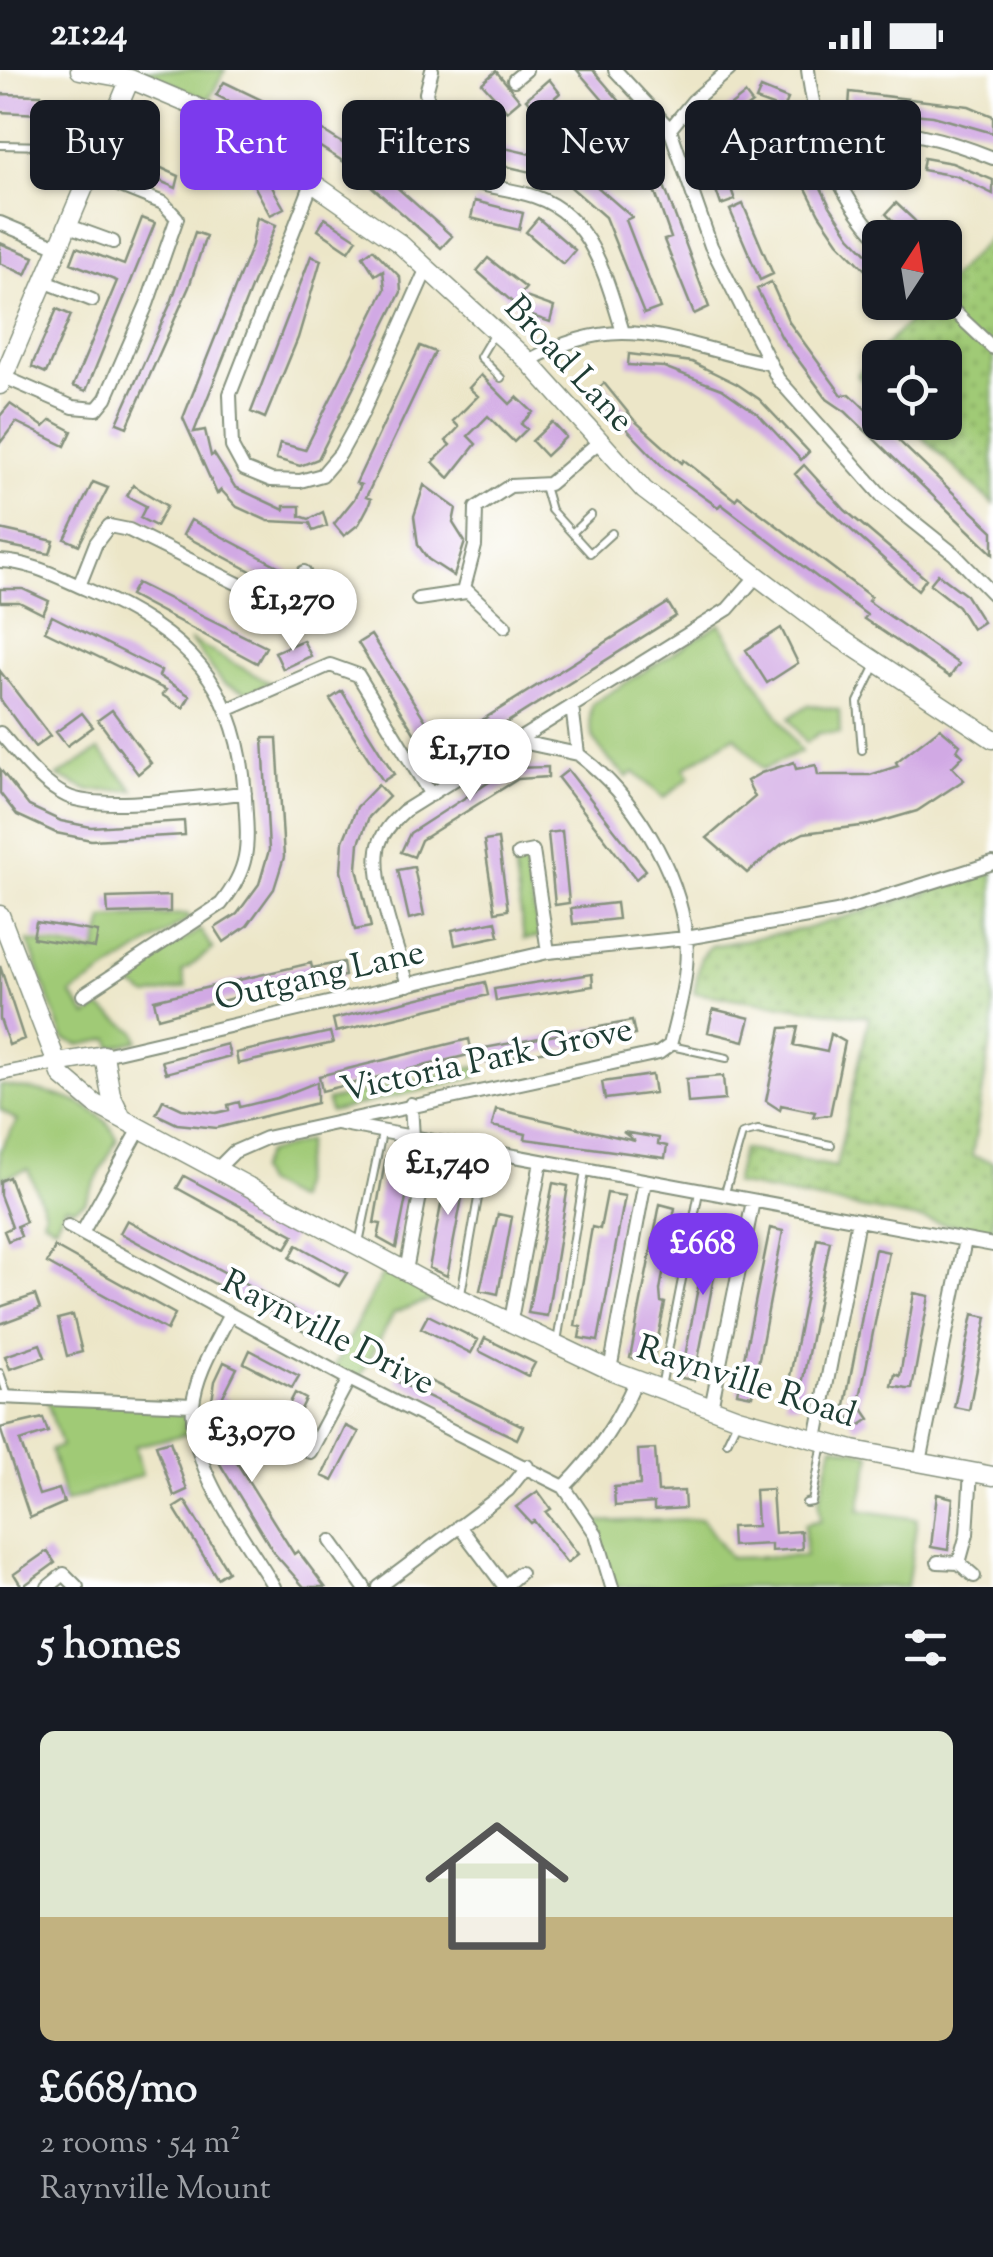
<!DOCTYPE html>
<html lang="en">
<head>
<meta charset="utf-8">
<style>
  body { margin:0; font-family:"Sorts Mill Goudy",serif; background:#242831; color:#f1f3f6; height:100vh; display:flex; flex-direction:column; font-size:38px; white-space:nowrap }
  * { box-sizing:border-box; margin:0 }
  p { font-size:32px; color:#9ea1a6 }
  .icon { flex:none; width:55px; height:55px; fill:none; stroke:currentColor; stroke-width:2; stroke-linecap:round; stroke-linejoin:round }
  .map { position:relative; height:1517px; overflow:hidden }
  .side { display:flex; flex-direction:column; background:#171b24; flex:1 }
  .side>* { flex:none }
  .guide { position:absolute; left:30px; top:30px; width:935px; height:90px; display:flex; gap:20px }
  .needle { width:65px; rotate:12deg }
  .controls { position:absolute; left:862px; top:150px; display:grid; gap:20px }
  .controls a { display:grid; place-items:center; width:100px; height:100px; border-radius:15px; background:#171b24; box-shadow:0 2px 8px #0004; font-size:50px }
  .price { position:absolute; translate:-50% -85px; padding:0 22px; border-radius:35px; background:#fff; color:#222; font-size:32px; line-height:65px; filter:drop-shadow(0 2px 5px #0008) }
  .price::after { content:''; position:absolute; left:50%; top:60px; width:30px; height:22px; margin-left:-15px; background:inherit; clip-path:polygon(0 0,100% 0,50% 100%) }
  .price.active { background:#7c3aed; color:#fff }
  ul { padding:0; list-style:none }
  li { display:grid; align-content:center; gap:20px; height:530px; padding:0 40px }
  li+li { border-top:2px solid #363941 }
  li span { display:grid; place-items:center; height:310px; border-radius:15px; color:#555 }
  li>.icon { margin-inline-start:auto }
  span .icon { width:180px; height:180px; fill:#fffc; stroke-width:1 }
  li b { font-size:42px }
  h2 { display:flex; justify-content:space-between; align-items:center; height:120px; padding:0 40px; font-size:42px }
  .chip { padding:0 35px; border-radius:15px; background:#171b24; box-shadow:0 2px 8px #0004; font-size:35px; line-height:90px }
  .chip.active { background:#7c3aed; color:#fff }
  .status { display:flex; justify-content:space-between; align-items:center; height:70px; padding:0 50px; background:#171b24; direction:ltr }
  .status svg { height:28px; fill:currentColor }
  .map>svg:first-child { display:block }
  .grass { fill:#a0ca76; stroke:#608455; stroke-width:2.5 }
  .park { fill:url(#park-dots); stroke:#608455; stroke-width:2.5 }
  .building { fill:#d1a9e4 }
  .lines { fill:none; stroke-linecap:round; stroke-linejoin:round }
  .lane-casing { stroke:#86927e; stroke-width:10 }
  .street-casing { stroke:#86927e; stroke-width:16 }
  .secondary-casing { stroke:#86927e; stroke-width:21 }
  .lane { stroke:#fff; stroke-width:6 }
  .street { stroke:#fff; stroke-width:12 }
  .secondary { stroke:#fff; stroke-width:18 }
  .labels { text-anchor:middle; stroke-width:8; stroke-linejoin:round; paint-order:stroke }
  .street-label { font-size:35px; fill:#1f3d34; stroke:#fff }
</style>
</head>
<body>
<div class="status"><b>21:24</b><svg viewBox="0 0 49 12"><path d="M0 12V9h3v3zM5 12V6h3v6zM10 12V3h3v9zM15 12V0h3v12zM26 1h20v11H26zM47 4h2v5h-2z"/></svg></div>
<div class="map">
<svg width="993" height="1517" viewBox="0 0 993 1517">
  <defs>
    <pattern id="park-dots" width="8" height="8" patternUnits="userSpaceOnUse" patternTransform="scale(2.5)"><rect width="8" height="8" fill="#a0ca76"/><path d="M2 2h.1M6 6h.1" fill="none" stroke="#82a562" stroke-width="1.8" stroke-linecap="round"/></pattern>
  </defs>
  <rect width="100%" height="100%" fill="#fff"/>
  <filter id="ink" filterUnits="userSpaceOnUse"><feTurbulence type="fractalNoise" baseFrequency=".01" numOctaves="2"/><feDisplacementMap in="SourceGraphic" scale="20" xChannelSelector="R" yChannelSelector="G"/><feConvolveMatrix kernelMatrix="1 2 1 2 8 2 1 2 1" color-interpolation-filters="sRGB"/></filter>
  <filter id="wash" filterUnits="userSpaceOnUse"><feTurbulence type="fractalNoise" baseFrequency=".0048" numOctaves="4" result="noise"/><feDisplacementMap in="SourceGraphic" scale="40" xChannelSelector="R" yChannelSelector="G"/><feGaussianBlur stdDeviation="2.25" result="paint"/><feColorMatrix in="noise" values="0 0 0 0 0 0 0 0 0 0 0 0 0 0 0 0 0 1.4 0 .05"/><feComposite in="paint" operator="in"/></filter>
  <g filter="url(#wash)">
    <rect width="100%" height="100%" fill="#ece6c8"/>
    <path class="grass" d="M 143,0 L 225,0 L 208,31 Z
      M 720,554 L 801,682 L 763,699 L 735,666 L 684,698 L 690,707 L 664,728 L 634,702 L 627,707 C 602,682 584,670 592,634 Z
      M 190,570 L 270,613 L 249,623 L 224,614 Z
      M 808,635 L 839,640 L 840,663 L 819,663 L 806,673 L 789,648 Z
      M 99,680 L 134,720 L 89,721 L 58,706 Z
      M 524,793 L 540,867 L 524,869 L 514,794 Z
      M 187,844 L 190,848 L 71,924 L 87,946 L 100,938 L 136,962 L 138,971 L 112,977 L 110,969 L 80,975 L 64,969 L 28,871 L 96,882 L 104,849 Z
      M 200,860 L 213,879 L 182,902 L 186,917 L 148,926 L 122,909 Z
      M 475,996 L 477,1007 L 330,1042 L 327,1031 Z
      M 0,1015 C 40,1020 100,1028 117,1069 L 85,1132 L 74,1138 L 66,1136 L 55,1156 L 43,1150 L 45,1142 L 28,1099 L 0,1109 L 0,1080 L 17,1051 L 0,1039 Z
      M 307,1071 L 296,1130 L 264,1113 L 258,1101 L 266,1083 Z
      M 389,1192 L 449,1223 L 394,1243 L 357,1313 L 333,1299 Z
      M 45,1325 L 193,1335 L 195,1362 L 135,1376 L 142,1405 L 65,1432 L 51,1380 L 61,1376 Z
      M 833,1375 L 871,1384 L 859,1440 L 917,1449 L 907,1517 L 612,1517 L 590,1452 L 702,1449 L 730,1488 L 805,1486 L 805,1454 L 821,1450 L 819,1432 Z"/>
    <path class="park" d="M 993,164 L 993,434 L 907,353 L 945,352 L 945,288 L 880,288 L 880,327 L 857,305 L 927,233 L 945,232 L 945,214 Z
      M 993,802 L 993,958 L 972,1086 L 993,1092 L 993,1163 L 734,1114 L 742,1079 L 836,1097 L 869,947 L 694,923 L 701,887 L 711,876 L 805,859 Z"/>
    <g id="blocks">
      <path class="building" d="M 577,0 L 593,0 L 629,42 L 653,86 L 709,237 L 694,244 L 664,170 L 671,168 L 656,125 L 628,66 L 632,64 Z
        M 496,1 L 520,30 L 507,41 L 482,13 Z
        M 549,9 L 560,23 L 538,42 L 526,29 Z
        M 224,12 L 314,55 L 358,83 L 452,166 L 441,178 L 344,92 L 301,65 L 299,68 L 216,25 Z
        M 761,18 L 788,29 L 780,49 L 791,46 L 798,71 L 830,136 L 850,166 L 880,197 L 880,215 L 838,172 L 819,144 L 786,79 L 775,37 L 756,30 Z
        M 850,22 L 969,36 L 993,46 L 993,63 L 933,46 L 849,38 Z
        M 0,24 L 41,25 L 40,44 L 0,42 Z
        M 745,24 L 752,33 L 723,56 L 717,81 L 705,79 L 712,50 Z
        M 461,68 L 561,91 L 557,108 L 456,85 Z
        M 60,80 L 77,86 L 66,113 L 50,106 Z
        M 124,81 L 179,106 L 176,118 L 118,93 Z
        M 924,88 L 952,93 L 993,110 L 993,124 L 956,106 L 922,100 Z
        M 721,90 L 735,130 L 721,135 L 707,94 Z
        M 260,96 L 284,138 L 270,145 L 248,104 Z
        M 578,100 L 632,147 L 626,150 L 660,238 L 644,244 L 605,147 L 566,113 Z
        M 475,131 L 523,143 L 519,160 L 471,148 Z
        M 896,133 L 913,149 L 931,168 L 910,168 L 886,144 Z
        M 743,134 L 773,204 L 760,210 L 730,140 Z
        M 257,147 L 276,155 L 194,362 L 205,360 L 211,386 L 214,384 L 235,417 L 284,440 L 284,436 L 300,436 L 300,446 L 309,449 L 323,442 L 327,456 L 313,461 L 310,453 L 268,451 L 237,437 L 221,420 L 217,424 L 183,348 L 252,175 Z
        M 142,148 L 155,153 L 86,321 L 73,316 L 117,211 L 71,193 L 77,177 L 124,195 Z
        M 325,148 L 357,169 L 349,181 L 318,160 Z
        M 538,148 L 575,180 L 563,194 L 526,162 Z
        M 195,162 L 206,166 L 189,217 L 127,357 L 117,353 L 172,230 Z
        M 0,173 L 34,187 L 26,205 L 0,193 Z
        M 373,179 L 400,207 L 401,222 L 318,389 L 300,396 L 276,389 L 280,373 L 305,380 L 385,219 L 383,200 L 375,205 L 363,186 Z
        M 311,186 L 321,190 L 298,268 L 265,348 L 251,342 Z
        M 488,188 L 526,218 L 520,225 L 554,237 L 550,252 L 526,244 L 477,201 Z
        M 771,212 L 789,252 L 842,325 L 850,324 L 993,461 L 993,484 L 846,342 L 827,329 L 782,268 L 757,219 Z
        M 57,239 L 71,245 L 46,303 L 32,297 L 33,293 Z
        M 420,276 L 435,282 L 366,427 L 371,429 L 368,437 L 359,454 L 344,466 L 334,454 L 354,429 L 361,415 L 356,413 Z
        M 629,284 L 692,292 L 737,314 L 759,329 L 809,382 L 801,390 L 758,344 L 722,319 L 664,297 L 628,295 Z
        M 481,305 L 510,334 L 517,327 L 533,342 L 521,354 L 527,359 L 514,372 L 488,346 L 468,366 L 476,374 L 449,408 L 433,392 L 450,375 L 446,371 L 459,357 L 453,351 L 478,326 L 469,318 Z
        M 604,313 L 635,351 L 682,393 L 684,390 L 735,430 L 738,426 L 871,527 L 868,531 L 959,594 L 950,607 L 864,549 L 867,545 L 721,434 L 718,437 L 666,400 L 593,324 Z
        M 10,334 L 44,357 L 51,350 L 72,361 L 65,376 L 16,352 L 0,373 L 0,346 Z
        M 552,352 L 566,367 L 546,386 L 532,371 Z
        M 804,395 L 845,440 L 926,509 L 918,520 L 818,430 L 795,404 Z
        M 93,412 L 108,418 L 79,475 L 65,469 Z
        M 133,415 L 167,436 L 156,456 L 140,448 L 146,436 L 127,426 Z
        M 424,415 L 456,438 L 453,453 L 465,472 L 454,506 L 428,489 L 418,475 L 414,446 Z
        M 191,450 L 289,502 L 281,517 L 183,465 Z
        M 0,459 L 54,471 L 50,484 L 0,474 Z
        M 938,504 L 966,525 L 983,552 L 972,559 L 958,536 L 930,514 Z
        M 137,513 L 266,577 L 257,593 L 130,525 Z
        M 0,519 L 23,519 L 49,531 L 43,544 L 19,532 L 0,532 Z
        M 668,533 L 676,546 L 460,682 L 452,669 Z
        M 52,546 L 161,601 L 159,606 L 190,626 L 183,638 L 162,625 L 166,620 L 45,561 Z
        M 781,558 L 798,593 L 767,613 L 746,580 Z
        M 371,565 L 440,673 L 426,682 L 358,573 Z
        M 303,570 L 311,586 L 283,599 L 275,582 Z
        M 0,601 L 50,666 L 35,677 L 0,629 Z
        M 342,621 L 394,704 L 383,711 L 330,629 Z
        M 112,640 L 151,693 L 138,704 L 98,650 Z
        M 82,643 L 93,657 L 67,676 L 56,662 Z
        M 940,658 L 960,675 L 957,680 L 963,686 L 952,697 L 964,710 L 917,741 L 869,755 L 804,763 L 782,774 L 747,803 L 707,768 L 755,727 L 747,711 L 761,703 L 794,692 L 796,699 L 816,695 L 818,705 L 870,705 L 898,696 L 896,692 Z
        M 263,668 L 277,668 L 284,787 L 274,819 L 247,856 L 224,872 L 215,858 L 237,844 L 259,814 L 269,780 Z
        M 548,697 L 548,707 L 518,709 L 421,770 L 414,787 L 401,782 L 410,763 L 511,698 Z
        M 0,699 L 29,736 L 61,751 L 91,757 L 184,751 L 185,765 L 91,770 L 56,763 L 17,745 L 0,723 Z
        M 568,700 L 646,800 L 636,809 L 558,708 Z
        M 378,715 L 389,727 L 369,747 L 359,773 L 357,798 L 371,857 L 355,860 L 341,801 L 343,771 L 357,737 Z
        M 562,761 L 569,833 L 555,835 L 548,763 Z
        M 498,769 L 508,840 L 495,842 L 484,771 Z
        M 414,797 L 424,845 L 409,849 L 398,800 Z
        M 170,826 L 170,842 L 108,844 L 107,828 Z
        M 616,833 L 618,849 L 573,854 L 571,838 Z
        M 496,851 L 499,866 L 455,875 L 452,860 Z
        M 36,852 L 98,862 L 95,878 L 33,868 Z
        M 343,892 L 345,906 L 259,921 L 158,948 L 154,930 L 311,893 L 312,898 Z
        M 0,896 L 24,969 L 9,975 L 0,949 Z
        M 592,904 L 593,916 L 496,931 L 494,919 Z
        M 485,912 L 488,925 L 336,962 L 333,949 Z
        M 713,939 L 750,948 L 744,971 L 708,962 Z
        M 632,951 L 635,965 L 481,993 L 479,979 Z
        M 798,957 L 794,975 L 827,982 L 831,964 L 845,972 L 830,1045 L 813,1047 L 815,1042 L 781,1035 L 780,1040 L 766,1031 L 781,958 Z
        M 330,962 L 333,973 L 238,994 L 236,983 Z
        M 469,969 L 472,984 L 322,1021 L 319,1006 Z
        M 227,974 L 230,986 L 166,1003 L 162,991 Z
        M 652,1005 L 655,1023 L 605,1029 L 602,1012 Z
        M 723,1006 L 725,1030 L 688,1033 L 686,1009 Z
        M 317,1012 L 317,1033 L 217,1058 L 177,1054 L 156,1044 L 163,1030 L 182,1039 L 216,1043 L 229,1040 L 228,1035 L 239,1032 L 240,1037 L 277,1028 Z
        M 496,1039 L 635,1071 L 623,1062 L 659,1068 L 658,1074 L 667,1076 L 665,1088 L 525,1069 L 526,1064 L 492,1056 Z
        M 394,1083 L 414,1087 L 396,1178 L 378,1168 L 381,1154 L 374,1153 L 386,1086 L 394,1087 Z
        M 449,1093 L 468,1097 L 447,1206 L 429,1198 Z
        M 184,1106 L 294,1165 L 286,1178 L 177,1118 Z
        M 9,1107 L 26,1152 L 17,1156 L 21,1166 L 8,1171 L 4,1161 L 12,1157 L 0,1125 L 0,1111 Z
        M 553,1113 L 568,1116 L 547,1246 L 528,1243 Z
        M 607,1123 L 625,1126 L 598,1271 L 579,1268 L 581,1257 L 575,1256 L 592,1157 L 600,1159 Z
        M 660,1134 L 675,1138 L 660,1220 L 661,1232 L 665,1233 L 653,1293 L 630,1288 Z
        M 498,1144 L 512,1147 L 498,1224 L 480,1220 Z
        M 711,1148 L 725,1150 L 694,1310 L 681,1308 Z
        M 127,1150 L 319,1253 L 312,1266 L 120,1163 Z
        M 770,1158 L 783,1161 L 752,1326 L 737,1323 Z
        M 817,1168 L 830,1171 L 798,1335 L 785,1332 Z
        M 297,1175 L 347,1203 L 339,1216 L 290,1188 Z
        M 55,1177 L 175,1244 L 167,1260 L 47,1193 Z
        M 875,1179 L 889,1182 L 859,1333 L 870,1349 L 856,1358 L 844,1340 Z
        M 914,1223 L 929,1226 L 912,1319 L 907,1319 L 892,1316 L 895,1304 L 900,1306 Z
        M 35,1225 L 40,1239 L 0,1254 L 0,1237 Z
        M 973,1244 L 987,1247 L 969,1340 L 954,1337 Z
        M 73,1245 L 82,1282 L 67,1286 L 58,1249 Z
        M 428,1245 L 478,1270 L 471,1283 L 421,1258 Z
        M 485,1268 L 535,1293 L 528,1306 L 479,1281 Z
        M 40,1274 L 45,1287 L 10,1299 L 5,1286 Z
        M 250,1280 L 299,1306 L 292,1318 L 244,1293 Z
        M 224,1292 L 237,1298 L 222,1328 L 228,1329 L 224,1356 L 234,1388 L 294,1484 L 298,1481 L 325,1517 L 304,1517 L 274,1483 L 220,1394 L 208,1357 L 215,1311 Z
        M 403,1298 L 523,1356 L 517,1369 L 396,1311 Z
        M 295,1323 L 306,1329 L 279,1384 L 267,1378 Z
        M 43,1348 L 48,1362 L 20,1371 L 39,1425 L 59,1419 L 64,1433 L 30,1448 L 0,1358 Z
        M 346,1356 L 359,1362 L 333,1411 L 322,1406 Z
        M 170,1371 L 187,1420 L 174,1426 L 156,1375 Z
        M 655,1379 L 658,1422 L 684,1421 L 685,1438 L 654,1440 L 654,1433 L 615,1436 L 614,1417 L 640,1415 L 638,1380 Z
        M 772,1419 L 775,1463 L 801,1461 L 802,1479 L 771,1481 L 771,1474 L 732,1476 L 731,1457 L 757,1456 L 755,1420 Z
        M 538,1421 L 551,1439 L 546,1442 L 578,1484 L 567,1493 L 534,1451 L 531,1453 L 516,1437 Z
        M 937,1424 L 953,1428 L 948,1480 L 931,1477 Z
        M 185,1431 L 228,1501 L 217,1508 L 174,1438 Z
        M 47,1481 L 55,1493 L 22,1517 L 14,1504 Z"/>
    </g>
  </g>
  <g filter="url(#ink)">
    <use href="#blocks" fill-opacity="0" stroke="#86927e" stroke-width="2.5"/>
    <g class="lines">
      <g class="lane-casing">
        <path id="lane" d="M 0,75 L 50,76
          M 493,265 L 480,287 L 501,308
          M 544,416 L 551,440 L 590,483 L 612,463
          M 572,463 L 591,445
          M 862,680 L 858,632 L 876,595
          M 671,976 L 727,988
          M 724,1126 L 742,1064 L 758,1060 L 831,1075
          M 359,1173 L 382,1063
          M 461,1224 L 486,1083
          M 557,1272 L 585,1101
          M 0,1303 L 8,1326
          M 661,1317 L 699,1122
          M 727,1372 L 738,1349
          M 806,1433 L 812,1432 L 823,1373"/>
      </g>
      <g class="street-casing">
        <path id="street" d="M 432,0 L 426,23 L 445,99 C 471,116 497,116 526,124 C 591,140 605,205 623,262
          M 615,0 L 670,59 L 711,176 L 778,309 L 883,427 L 954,484 L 993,524
          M 808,0 C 816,63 834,122 880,169
          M 514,10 L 526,0
          M 670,59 L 693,31 L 729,0
          M 818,60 C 879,52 937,65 993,88
          M 312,113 L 230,324 L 232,377 L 244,399 L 271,410 L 300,411 L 322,405 L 340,384 L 362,344 L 427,198
          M 0,153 L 60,178
          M 69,156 L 113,172
          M 46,212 L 92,230
          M 944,232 L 993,278
          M 528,291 C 625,237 670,274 767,293
          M 4,307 L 73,337 L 97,339 L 106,328 L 147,234 L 177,148 L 163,133 L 91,104
          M 0,491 C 31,492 58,507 86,519 C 187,563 239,614 245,728 C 248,775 251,796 221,834 L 83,925
          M 79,516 L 96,473 L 109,456 L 129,460 L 277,533 L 289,531 L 304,502
          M 418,529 L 466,522
          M 505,556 L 464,518 L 475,476 L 476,438 L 510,416 L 549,414 L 599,372
          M 229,639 L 330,595 L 358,605 L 431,725
          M 0,663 C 20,685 39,713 67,726 C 100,742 205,726 245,723
          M 517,671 L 578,684 L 572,636
          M 518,784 L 533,781 L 548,882
          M 408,915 C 398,879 373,815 378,780 C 380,764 393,751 404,741 L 728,539 L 755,508
          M 104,985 L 548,882 L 686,868 L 837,842 L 993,793
          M 0,1004 L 57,993
          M 411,1034 L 413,1068
          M 337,1053 L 993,1175
          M 216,1100 L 234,1082 L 266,1068 L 659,983 L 670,975 C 678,943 690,901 686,867 C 678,798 633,725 578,684
          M 68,1156 L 349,1309 L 564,1417 L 596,1464 L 612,1517
          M 82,1163 L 141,1057
          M 406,1201 L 430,1071
          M 230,1244 C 216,1272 195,1305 193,1336 C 189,1401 243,1464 274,1517
          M 510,1255 L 541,1092
          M 610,1300 L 645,1111
          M 0,1327 L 193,1335
          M 711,1338 L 753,1131
          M 816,1369 L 858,1150
          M 310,1382 L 349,1309
          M 920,1392 L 965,1170
          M 564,1417 C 597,1384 617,1353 636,1310
          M 459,1456 L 505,1517
          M 331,1471 L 364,1517
          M 938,1492 L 959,1493 L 967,1464 L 971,1401
          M 959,1493 L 974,1506
          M 505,1516 L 520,1503
          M 48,1517 L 64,1504 L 77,1517
          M 379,1517 L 508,1420 L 527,1396"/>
      </g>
      <g class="secondary-casing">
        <path id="secondary" d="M 80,0 L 130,9 L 215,45 L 399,173 L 528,291 L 644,420 L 831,562 L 993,669
          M 0,315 L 130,9
          M 0,845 L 62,1006 L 95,1034 L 422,1210 L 610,1300 L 738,1348 L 853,1380 L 993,1406
          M 57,993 L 104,985 L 111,1025 L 121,1046"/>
      </g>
      <use href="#lane" class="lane"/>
      <use href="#street" class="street"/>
      <use href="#secondary" class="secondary"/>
    </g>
  </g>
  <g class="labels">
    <g class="street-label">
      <text transform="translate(570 293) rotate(47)" y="12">Broad Lane</text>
      <text transform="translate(319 904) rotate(-13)" y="12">Outgang Lane</text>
      <text transform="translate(486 988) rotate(-12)" y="12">Victoria Park Grove</text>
      <text transform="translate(329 1261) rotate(27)" y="12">Raynville Drive</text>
      <text transform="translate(747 1310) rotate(18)" y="12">Raynville Road</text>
    </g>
  </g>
</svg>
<div class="controls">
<a><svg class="needle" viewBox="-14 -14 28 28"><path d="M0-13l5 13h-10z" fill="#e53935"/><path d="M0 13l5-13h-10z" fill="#9ea1a6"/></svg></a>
<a><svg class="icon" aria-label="locate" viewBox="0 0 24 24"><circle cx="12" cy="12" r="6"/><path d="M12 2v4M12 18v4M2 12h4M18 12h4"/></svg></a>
</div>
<b class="price" style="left:293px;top:584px">£1,270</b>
<b class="price" style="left:470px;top:734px">£1,710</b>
<b class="price" style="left:448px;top:1148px">£1,740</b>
<b class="price active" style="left:703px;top:1228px">£668</b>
<b class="price" style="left:252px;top:1415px">£3,070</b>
<div class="guide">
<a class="chip">Buy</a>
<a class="chip active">Rent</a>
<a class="chip">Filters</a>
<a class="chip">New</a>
<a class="chip">Apartment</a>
</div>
</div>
<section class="side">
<h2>5 homes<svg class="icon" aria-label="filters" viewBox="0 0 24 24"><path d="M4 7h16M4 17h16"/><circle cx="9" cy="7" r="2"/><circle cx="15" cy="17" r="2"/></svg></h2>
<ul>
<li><span style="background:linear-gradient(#dfe7d0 60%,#c2b280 0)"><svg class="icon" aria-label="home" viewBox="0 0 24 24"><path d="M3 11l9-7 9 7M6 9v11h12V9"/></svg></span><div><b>£668/mo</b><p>2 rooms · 54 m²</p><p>Raynville Mount</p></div></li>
</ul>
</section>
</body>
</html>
